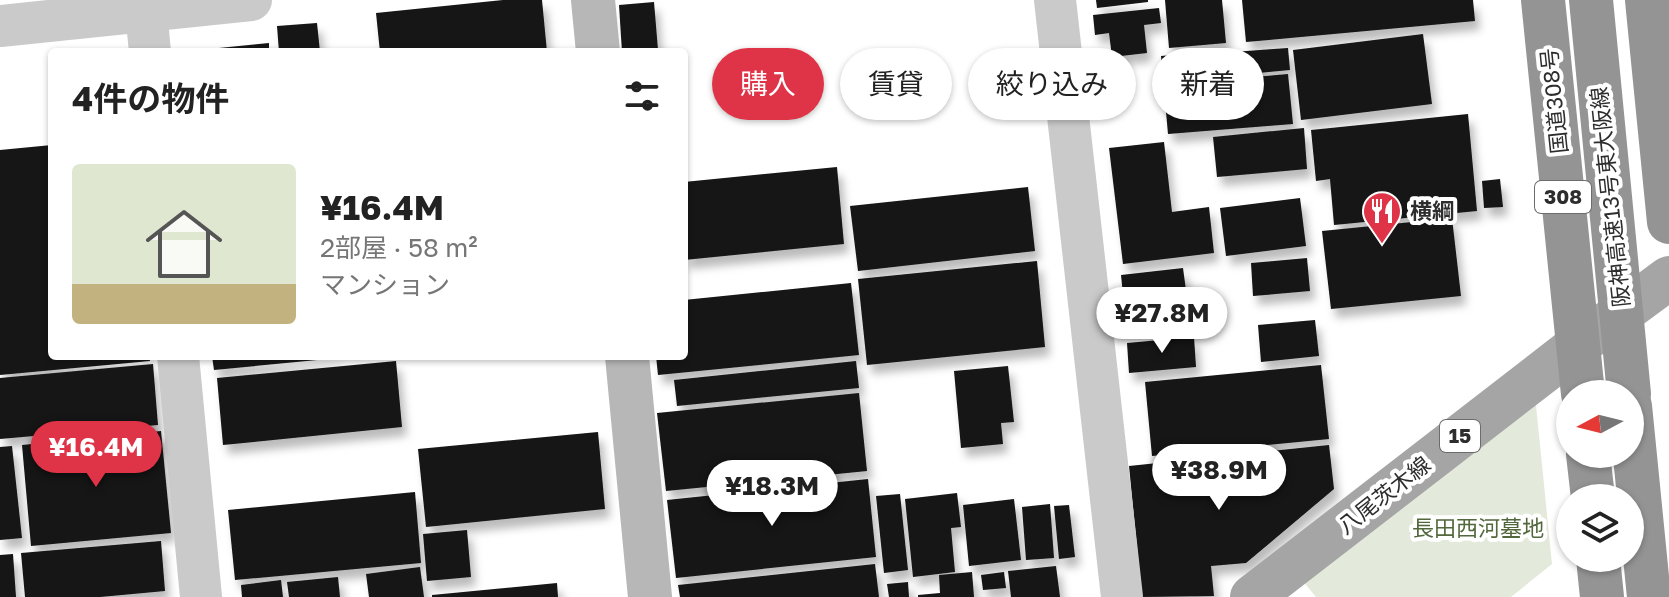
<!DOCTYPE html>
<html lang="ja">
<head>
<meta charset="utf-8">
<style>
  body { margin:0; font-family:"Golos Text","Noto Sans JP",sans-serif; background:#f6f6f6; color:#222; height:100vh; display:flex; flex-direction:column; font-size:30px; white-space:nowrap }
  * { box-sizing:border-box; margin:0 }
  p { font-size:26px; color:#767676 }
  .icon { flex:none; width:44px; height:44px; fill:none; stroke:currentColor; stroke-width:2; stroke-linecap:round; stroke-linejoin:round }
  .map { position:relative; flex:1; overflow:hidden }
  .details { position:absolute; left:48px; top:48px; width:640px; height:312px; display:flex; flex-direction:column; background:#fff; border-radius:8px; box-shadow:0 2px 6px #0004 }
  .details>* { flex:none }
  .guide { position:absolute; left:712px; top:48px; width:760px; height:72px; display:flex; gap:16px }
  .needle { width:52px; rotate:263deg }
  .buttons { position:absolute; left:1556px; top:380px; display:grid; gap:16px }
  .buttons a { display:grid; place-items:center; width:88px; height:88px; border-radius:50%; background:#fff; box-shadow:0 2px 6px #0004; font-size:40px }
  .price { position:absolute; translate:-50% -68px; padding:0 18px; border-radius:28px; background:#fff; color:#222; font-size:26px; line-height:52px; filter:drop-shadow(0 2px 4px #0008) }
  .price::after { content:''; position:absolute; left:50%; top:48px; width:24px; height:18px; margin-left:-12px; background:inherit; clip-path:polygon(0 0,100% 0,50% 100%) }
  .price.current { background:#df3447; color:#fff }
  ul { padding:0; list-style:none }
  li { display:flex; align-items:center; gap:24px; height:200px; padding:0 24px }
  li span { display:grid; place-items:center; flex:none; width:224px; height:160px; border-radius:8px; color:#555 }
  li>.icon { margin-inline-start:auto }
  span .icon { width:96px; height:96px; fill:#fffc; stroke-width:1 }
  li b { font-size:34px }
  h2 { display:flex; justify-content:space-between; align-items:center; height:96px; padding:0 24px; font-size:34px }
  .tag { padding:0 28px; border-radius:36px; background:#fff; box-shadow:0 2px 6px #0004; font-size:28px; line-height:72px }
  .tag.current { background:#df3447; color:#fff }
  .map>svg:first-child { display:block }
  .green { fill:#e4eadb }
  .building { fill:#141414; filter:url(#shadow) }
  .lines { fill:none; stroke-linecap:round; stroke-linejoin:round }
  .street { stroke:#cacaca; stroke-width:42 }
  .secondary { stroke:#b7b7b7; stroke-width:44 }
  .primary { stroke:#a5a5a5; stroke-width:44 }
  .highway { stroke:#949494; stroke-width:44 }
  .highway-bridge { stroke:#949494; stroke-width:44 }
  .labels { text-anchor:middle; stroke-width:8; stroke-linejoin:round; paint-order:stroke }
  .shield { fill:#fff; stroke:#6c6c6c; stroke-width:2 }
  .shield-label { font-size:20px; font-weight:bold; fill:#2d2d2d }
  .street-label { font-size:22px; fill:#2d2d2d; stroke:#fff }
  .poi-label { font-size:22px; font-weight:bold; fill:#2d2d2d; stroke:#fff; text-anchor:start }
  .park-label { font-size:22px; fill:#52673c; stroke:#fff }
</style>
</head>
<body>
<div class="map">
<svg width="1669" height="597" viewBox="0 0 1669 597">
  <defs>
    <filter id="shadow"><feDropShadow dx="5" dy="9" stdDeviation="4" flood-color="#0004"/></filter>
  </defs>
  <rect width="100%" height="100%" fill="#fff"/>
  <path class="green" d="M 1536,405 L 1552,564 L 1511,597 L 1316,597 L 1301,579 Z"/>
  <path class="building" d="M 503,0 L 542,0 L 547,52 L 380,52 L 376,13 Z
    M 1096,0 L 1148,0 L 1148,2 L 1097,8 Z
    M 1165,0 L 1222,0 L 1226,43 L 1169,48 Z
    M 1242,0 L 1473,0 L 1475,21 L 1246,42 Z
    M 654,2 L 658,50 L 622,52 L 619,5 Z
    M 1159,8 L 1161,23 L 1144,25 L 1147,53 L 1112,57 L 1109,33 L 1095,35 L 1093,15 Z
    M 317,23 L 320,52 L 279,52 L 277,26 Z
    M 1423,34 L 1432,104 L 1301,120 L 1293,50 Z
    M 269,43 L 269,52 L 199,52 L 199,50 Z
    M 1288,48 L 1290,70 L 1235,75 L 1233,52 Z
    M 1209,52 L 1210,66 L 1231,64 L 1232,79 L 1288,74 L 1293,124 L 1168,134 L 1161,56 Z
    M 1468,114 L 1477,211 L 1334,225 L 1330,179 L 1316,181 L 1311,130 Z
    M 1304,128 L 1307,169 L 1217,177 L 1213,137 Z
    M 1164,142 L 1172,212 L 1209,207 L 1214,253 L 1123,264 L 1109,148 Z
    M 52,145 L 52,356 L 149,356 L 150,361 L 0,375 L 0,150 Z
    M 837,167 L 844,244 L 684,260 L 684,182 Z
    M 1500,179 L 1503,207 L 1484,208 L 1482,181 Z
    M 1028,187 L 1035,251 L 858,271 L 850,206 Z
    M 1300,198 L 1306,246 L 1226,256 L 1220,208 Z
    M 1452,218 L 1461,296 L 1331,309 L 1322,231 Z
    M 1307,258 L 1310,291 L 1253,296 L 1251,263 Z
    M 1037,261 L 1045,347 L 867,365 L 858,279 Z
    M 1183,268 L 1187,298 L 1124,305 L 1121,275 Z
    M 851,283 L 859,355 L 658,375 L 656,356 L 684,356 L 684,300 Z
    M 1315,320 L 1319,356 L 1261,362 L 1258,325 Z
    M 1194,337 L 1196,367 L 1129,373 L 1127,343 Z
    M 212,356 L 337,356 L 338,358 L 214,370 Z
    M 396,361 L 402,427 L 223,445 L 217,378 Z
    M 856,361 L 859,388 L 677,406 L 674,380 Z
    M 153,364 L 158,425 L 0,439 L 0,378 Z
    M 1321,365 L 1329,439 L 1152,456 L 1145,382 Z
    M 1008,366 L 1014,422 L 1001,423 L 1003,444 L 961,448 L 954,371 Z
    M 859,393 L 867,471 L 666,491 L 657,413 Z
    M 161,431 L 171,533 L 31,546 L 22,445 Z
    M 598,432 L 605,509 L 426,527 L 418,449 Z
    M 1329,445 L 1334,489 L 1246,563 L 1211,566 L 1214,596 L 1142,597 L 1129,466 Z
    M 12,446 L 22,538 L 0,540 L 0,447 Z
    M 868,479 L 876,557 L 676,578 L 667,500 Z
    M 415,492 L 421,563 L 235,580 L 228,510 Z
    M 957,493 L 961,527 L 951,528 L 955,572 L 913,577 L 905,499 Z
    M 900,494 L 908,570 L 884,573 L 876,496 Z
    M 1014,499 L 1021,560 L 969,566 L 963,505 Z
    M 1050,504 L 1054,558 L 1026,560 L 1022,507 Z
    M 1069,505 L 1075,557 L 1059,559 L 1054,506 Z
    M 467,530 L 471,577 L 427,581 L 423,534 Z
    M 161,541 L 165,591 L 100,597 L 25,597 L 21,553 Z
    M 13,554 L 16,597 L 0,597 L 0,555 Z
    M 875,564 L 879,597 L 680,597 L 678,585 Z
    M 1056,566 L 1060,597 L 1011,597 L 1008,571 Z
    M 420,567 L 424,597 L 369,597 L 366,574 Z
    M 972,572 L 974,597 L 918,597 L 918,595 L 940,593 L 939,575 Z
    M 1004,572 L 1006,588 L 983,590 L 981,575 Z
    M 338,577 L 340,597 L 289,597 L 287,582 Z
    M 281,580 L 283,597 L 242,597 L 241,585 Z
    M 908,582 L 909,597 L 889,597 L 887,584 Z
    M 557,583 L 558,597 L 432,597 L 432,595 Z"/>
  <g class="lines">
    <path class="street" d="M 145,0 L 150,52
      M 1055,0 L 1122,597
      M 0,26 L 251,0
      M 178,356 L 201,597"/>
    <path class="secondary" d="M 593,0 L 598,52
      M 627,356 L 650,597"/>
    <path class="primary" d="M 1252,597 L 1578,345 L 1669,278"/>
    <path class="highway" d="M 1543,0 L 1583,394
      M 1647,0 L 1669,222
      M 1630,406 L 1649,597
      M 1588,454 L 1593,498
      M 1598,558 L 1602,597"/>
    <path class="highway-bridge" d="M 1591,0 L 1629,394"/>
  </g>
  <defs>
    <g id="restaurant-pin" transform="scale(2)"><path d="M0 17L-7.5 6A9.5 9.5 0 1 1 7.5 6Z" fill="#df3447" stroke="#fff"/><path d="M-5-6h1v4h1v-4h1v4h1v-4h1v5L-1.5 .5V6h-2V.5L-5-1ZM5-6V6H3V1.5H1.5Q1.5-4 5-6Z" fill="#fff"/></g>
  </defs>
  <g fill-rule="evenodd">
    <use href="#restaurant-pin" x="1382" y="211"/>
  </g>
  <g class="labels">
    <g class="shield">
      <rect x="1535" y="181" width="56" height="32" rx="6"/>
      <rect x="1440" y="420" width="40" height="32" rx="6"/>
    </g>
    <g class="shield-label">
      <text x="1563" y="204">308</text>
      <text x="1460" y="443">15</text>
    </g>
    <g class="street-label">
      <text transform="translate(1554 101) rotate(-96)" y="8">国道308号</text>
      <text transform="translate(1610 197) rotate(-96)" y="8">阪神高速13号東大阪線</text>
      <text transform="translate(1384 495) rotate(-38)" y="8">八尾茨木線</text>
    </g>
    <g class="poi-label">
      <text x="1410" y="219">横綱</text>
    </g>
    <g class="park-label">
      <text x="1478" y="536">長田西河墓地</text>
    </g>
  </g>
</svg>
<div class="buttons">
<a><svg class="needle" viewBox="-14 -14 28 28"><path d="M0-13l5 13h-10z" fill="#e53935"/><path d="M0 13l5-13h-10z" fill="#767676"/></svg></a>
<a><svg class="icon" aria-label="layers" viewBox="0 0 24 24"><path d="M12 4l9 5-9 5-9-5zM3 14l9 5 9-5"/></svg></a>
</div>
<b class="price" style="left:1162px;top:355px">¥27.8M</b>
<b class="price current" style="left:96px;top:489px">¥16.4M</b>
<b class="price" style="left:1219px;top:512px">¥38.9M</b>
<b class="price" style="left:772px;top:528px">¥18.3M</b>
<div class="guide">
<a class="tag current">購入</a>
<a class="tag">賃貸</a>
<a class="tag">絞り込み</a>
<a class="tag">新着</a>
</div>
<section class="details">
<h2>4件の物件<svg class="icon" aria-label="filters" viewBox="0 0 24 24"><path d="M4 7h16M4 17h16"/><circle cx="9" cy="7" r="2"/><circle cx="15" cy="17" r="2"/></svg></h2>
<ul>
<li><span style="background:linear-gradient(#dfe7d0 75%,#c2b280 0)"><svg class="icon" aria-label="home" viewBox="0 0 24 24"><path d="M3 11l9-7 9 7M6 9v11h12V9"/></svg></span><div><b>¥16.4M</b><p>2部屋 · 58 m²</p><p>マンション</p></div></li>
</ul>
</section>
</div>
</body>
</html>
